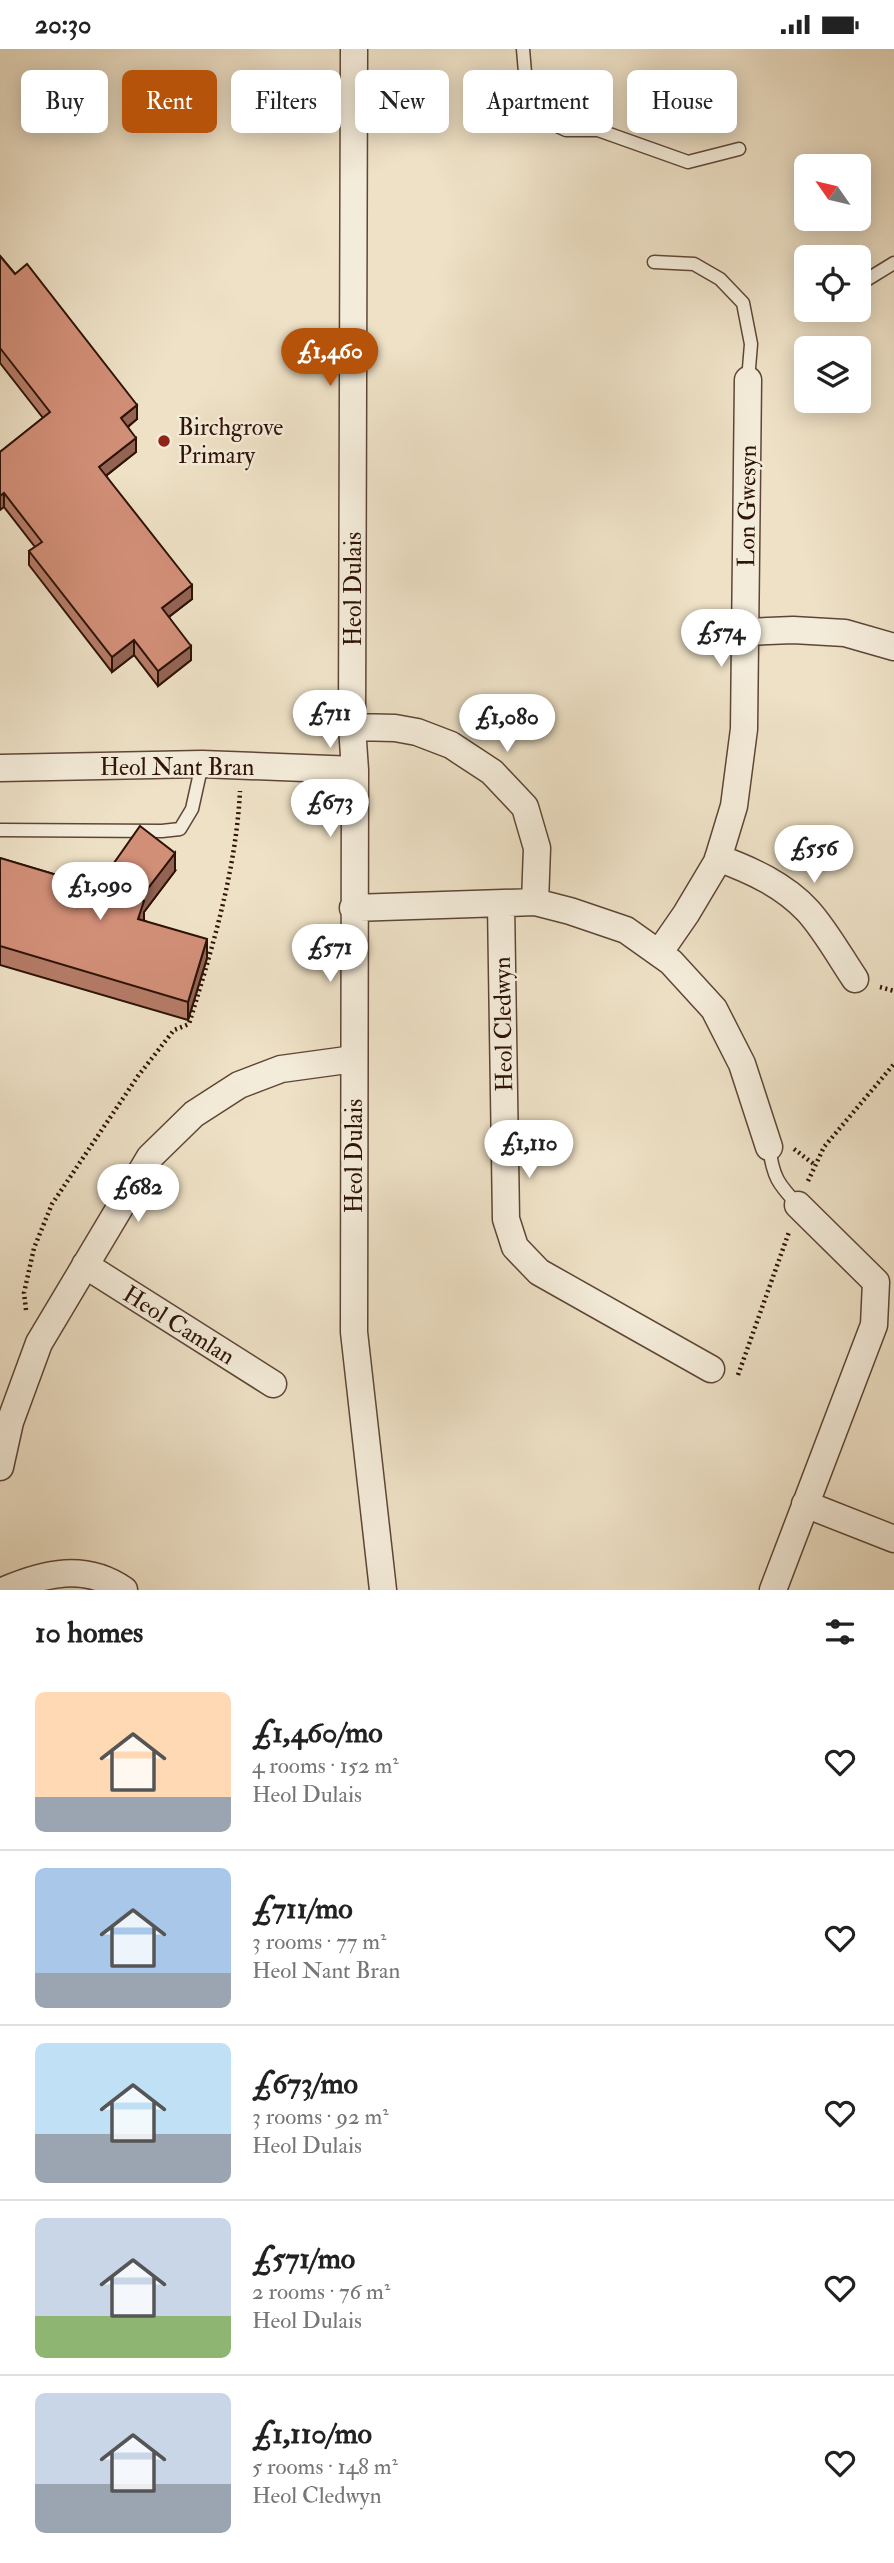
<!DOCTYPE html>
<html lang="en">
<head>
<meta charset="utf-8">
<style>
  body { margin:0; font-family:"IM FELL Double Pica",serif; background:#f6f6f6; color:#222; height:100vh; display:flex; flex-direction:column; font-size:26px; white-space:nowrap }
  * { box-sizing:border-box; margin:0 }
  p { font-size:23px; color:#767676 }
  .icon { flex:none; width:38px; height:38px; fill:none; stroke:currentColor; stroke-width:2; stroke-linecap:round; stroke-linejoin:round }
  .map { position:relative; height:1541px; overflow:hidden }
  .panel { display:flex; flex-direction:column; background:#fff; flex:1 }
  .panel>* { flex:none }
  .guide { position:absolute; left:21px; top:21px; width:852px; height:63px; display:flex; gap:14px }
  .needle { width:46px; rotate:304deg }
  .fabs { position:absolute; left:794px; top:105px; display:grid; gap:14px }
  .fabs a { display:grid; place-items:center; width:77px; height:77px; border-radius:10px; background:#fff; box-shadow:0 4px 18px #0003; font-size:35px }
  .price { position:absolute; translate:-50% -60px; padding:0 16px; border-radius:24px; background:#fff; color:#222; font-size:23px; line-height:46px; filter:drop-shadow(0 2px 4px #0008) }
  .price::after { content:''; position:absolute; left:50%; top:42px; width:21px; height:16px; margin-left:-10px; background:inherit; clip-path:polygon(0 0,100% 0,50% 100%) }
  .price.selected { background:#b45309; color:#fff }
  ul { padding:0; list-style:none }
  li { display:flex; align-items:center; gap:21px; height:175px; padding:0 35px }
  li+li { border-top:2px solid #e0e0e0 }
  li span { display:grid; place-items:center; flex:none; width:196px; height:140px; border-radius:10px; color:#555 }
  li>.icon { margin-inline-start:auto }
  span .icon { width:84px; height:84px; fill:#fffc; stroke-width:1 }
  li b { font-size:30px }
  h2 { display:flex; justify-content:space-between; align-items:center; height:84px; padding:0 35px; font-size:30px }
  .pill { padding:0 24px; border-radius:10px; background:#fff; box-shadow:0 4px 18px #0003; font-size:24px; line-height:63px }
  .pill.selected { background:#b45309; color:#fff }
  .status { display:flex; justify-content:space-between; align-items:center; height:49px; padding:0 35px; background:#fff; direction:ltr }
  .status svg { height:19px; fill:currentColor }
  .map>svg:first-child { display:block }
  .lines { fill:none; stroke-linecap:round; stroke-linejoin:round }
  .lane-casing { stroke:#5e4636; stroke-width:15 }
  .street-casing { stroke:#5e4636; stroke-width:29 }
  .path { stroke:#2e1306; stroke-width:4.5; stroke-dasharray:2 3.5; stroke-linecap:butt }
  .lane { stroke:#f4ecda; stroke-width:12 }
  .street { stroke:#f4ecda; stroke-width:26 }
  .wall { fill:#b57b67; stroke:#2e1306; stroke-width:2 }
  .shaded-wall { fill:#936454; stroke:#2e1306; stroke-width:2 }
  .building { fill:#d28f78; stroke:#2e1306; stroke-width:2 }
  .poi-dot { fill:#8f2418; stroke:#f4ecda; stroke-width:2.5 }
  .labels { text-anchor:middle; stroke-width:5; stroke-linejoin:round; paint-order:stroke }
  .poi-label { font-size:24px; fill:#2e1306; stroke:#f4ecda; text-anchor:start }
  .street-label { font-size:24px; fill:#2e1306; stroke:#f4ecda }
</style>
</head>
<body>
<div class="status"><b>20:30</b><svg viewBox="0 0 49 12"><path d="M0 12V9h3v3zM5 12V6h3v6zM10 12V3h3v9zM15 12V0h3v12zM26 1h20v11H26zM47 4h2v5h-2z"/></svg></div>
<div class="map">
<svg width="894" height="1541" viewBox="0 0 894 1541">
  <rect width="100%" height="100%" fill="#eee1c6"/>
  <filter id="stains"><feTurbulence type="fractalNoise" baseFrequency=".00286" numOctaves="4"/><feColorMatrix values="0 0 0 0 .2 0 0 0 0 .09 0 0 0 0 .02 0 0 0 .5 -.17"/></filter>
  <radialGradient id="worn" r=".72"><stop offset=".6" stop-color="#630" stop-opacity="0"/><stop offset="1" stop-color="#630" stop-opacity=".3"/></radialGradient>
  <g class="lines">
    <g class="lane-casing">
      <path id="lane" d="M 523,0 L 527,47 L 540,69 L 566,81 L 598,81 L 688,113 L 739,100
        M 654,213 L 694,215 L 720,230 L 743,254 L 751,295 L 748,331
        M 863,233 L 894,214
        M 0,781 L 162,782 L 180,780 L 192,760 L 202,715
        M 769,1098 C 773,1128 778,1135 798,1156"/>
    </g>
    <g class="street-casing">
      <path id="street" d="M 354,0 L 352,678 L 355,721 L 354,1283 L 383,1541
        M 745,583 L 793,581 L 845,584 L 894,598
        M 352,678 L 395,679 L 417,683 L 451,696 L 492,723 L 525,758 L 537,799 L 535,853
        M 0,719 L 202,715 L 355,721
        M 718,809 C 751,821 784,836 808,862 C 826,882 840,908 855,930
        M 501,855 L 506,1170 L 515,1198 L 539,1223 L 711,1320
        M 353,859 L 535,853 L 570,862 L 626,881 L 671,913 L 714,960 L 742,1015 L 769,1098
        M 659,904 L 686,865 L 717,813 L 734,757 L 744,680 L 748,331
        M 85,1216 L 273,1335
        M 0,1418 L 10,1373 L 39,1294 L 150,1108 L 194,1065 L 239,1036 L 281,1020 L 354,1010
        M 805,1455 L 894,1490
        M 5,1541 C 45,1524 85,1514 124,1541
        M 773,1541 L 874,1276 L 876,1233 L 798,1156"/>
    </g>
    <path class="path" d="M 880,938 L 894,942
      M 794,1100 L 815,1116
      M 808,1132 L 824,1098 L 894,1015
      M 26,1261 L 24,1244 L 34,1199 L 52,1155 L 138,1027 L 174,981 L 189,975 C 212,900 236,822 240,742
      M 738,1326 L 789,1183"/>
    <use href="#lane" class="lane"/>
    <use href="#street" class="street"/>
  </g>
  <path class="wall" d="M 0,207 L 137,370 L 128,378 L 136,403 L 106,427 L 192,550 L 169,568 L 191,611 L 158,637 L 134,606 L 112,623 L 29,516 L 29,502 L 35,498 L 4,458 L 0,403 L 43,369 L 0,314 Z
    M 0,809 L 97,838 L 175,822 L 144,863 L 144,871 L 207,909 L 188,971 L 0,916 Z"/>
  <path class="shaded-wall" d="M 137,356 L 137,370 L 121,383 L 121,369 Z
    M 136,389 L 136,403 L 99,432 L 99,418 Z
    M 4,444 L 4,458 L 0,461 L 0,447 Z
    M 192,536 L 192,550 L 162,573 L 162,559 Z
    M 134,591 L 134,606 L 112,623 L 112,608 Z
    M 191,597 L 191,611 L 158,637 L 158,622 Z
    M 175,804 L 175,822 L 144,863 L 144,871 L 138,888 L 139,851 Z
    M 207,890 L 207,909 L 188,971 L 188,953 Z"/>
  <path class="building" d="M 0,207 L 15,225 L 27,215 L 137,356 L 121,369 L 136,389 L 99,418 L 192,536 L 162,559 L 191,597 L 158,622 L 134,591 L 112,608 L 29,502 L 42,493 L 4,444 L 0,447 L 0,403 L 50,363 L 0,299 Z
    M 140,777 L 175,804 L 139,851 L 144,852 L 138,870 L 207,890 L 188,953 L 0,897 L 0,809 L 97,838 Z"/>
  <circle class="poi-dot" cx="164" cy="392" r="7"/>
  <g class="labels">
    <g class="poi-label">
      <text x="178" y="386">Birchgrove<tspan x="178" dy="28">Primary</tspan></text>
    </g>
    <g class="street-label">
      <text transform="translate(747 457) rotate(-89)" y="8">Lon Gwesyn</text>
      <text transform="translate(353 540) rotate(-90)" y="8">Heol Dulais</text>
      <text x="177" y="726">Heol Nant Bran</text>
      <text transform="translate(503 975) rotate(-91)" y="8">Heol Cledwyn</text>
      <text transform="translate(354 1107) rotate(-90)" y="8">Heol Dulais</text>
      <text transform="translate(179 1276) rotate(32)" y="8">Heol Camlan</text>
    </g>
  </g>
  <rect width="100%" height="100%" filter="url(#stains)"/>
  <rect width="100%" height="100%" fill="url(#worn)"/>
</svg>
<div class="fabs">
<a><svg class="needle" viewBox="-14 -14 28 28"><path d="M0-13l5 13h-10z" fill="#e53935"/><path d="M0 13l5-13h-10z" fill="#767676"/></svg></a>
<a><svg class="icon" aria-label="locate" viewBox="0 0 24 24"><circle cx="12" cy="12" r="6"/><path d="M12 2v4M12 18v4M2 12h4M18 12h4"/></svg></a>
<a><svg class="icon" aria-label="layers" viewBox="0 0 24 24"><path d="M12 4l9 5-9 5-9-5zM3 14l9 5 9-5"/></svg></a>
</div>
<b class="price selected" style="left:330px;top:339px">£1,460</b>
<b class="price" style="left:721px;top:620px">£574</b>
<b class="price" style="left:330px;top:701px">£711</b>
<b class="price" style="left:507px;top:705px">£1,080</b>
<b class="price" style="left:330px;top:790px">£673</b>
<b class="price" style="left:814px;top:836px">£556</b>
<b class="price" style="left:100px;top:873px">£1,090</b>
<b class="price" style="left:330px;top:935px">£571</b>
<b class="price" style="left:529px;top:1131px">£1,110</b>
<b class="price" style="left:138px;top:1175px">£682</b>
<div class="guide">
<a class="pill">Buy</a>
<a class="pill selected">Rent</a>
<a class="pill">Filters</a>
<a class="pill">New</a>
<a class="pill">Apartment</a>
<a class="pill">House</a>
</div>
</div>
<section class="panel">
<h2>10 homes<svg class="icon" aria-label="filters" viewBox="0 0 24 24"><path d="M4 7h16M4 17h16"/><circle cx="9" cy="7" r="2"/><circle cx="15" cy="17" r="2"/></svg></h2>
<ul>
<li><span style="background:linear-gradient(#ffd9b3 75%,#9aa5b1 0)"><svg class="icon" aria-label="home" viewBox="0 0 24 24"><path d="M3 11l9-7 9 7M6 9v11h12V9"/></svg></span><div><b>£1,460/mo</b><p>4 rooms · 152 m²</p><p>Heol Dulais</p></div><svg class="icon" aria-label="heart" viewBox="0 0 24 24"><path d="M12 20l-8-8c-3-5 5-10 8-4 3-6 11-1 8 4z"/></svg></li>
<li><span style="background:linear-gradient(#a9c7e8 75%,#9aa5b1 0)"><svg class="icon" aria-label="home" viewBox="0 0 24 24"><path d="M3 11l9-7 9 7M6 9v11h12V9"/></svg></span><div><b>£711/mo</b><p>3 rooms · 77 m²</p><p>Heol Nant Bran</p></div><svg class="icon" aria-label="heart" viewBox="0 0 24 24"><path d="M12 20l-8-8c-3-5 5-10 8-4 3-6 11-1 8 4z"/></svg></li>
<li><span style="background:linear-gradient(#bfe0f5 65%,#9aa5b1 0)"><svg class="icon" aria-label="home" viewBox="0 0 24 24"><path d="M3 11l9-7 9 7M6 9v11h12V9"/></svg></span><div><b>£673/mo</b><p>3 rooms · 92 m²</p><p>Heol Dulais</p></div><svg class="icon" aria-label="heart" viewBox="0 0 24 24"><path d="M12 20l-8-8c-3-5 5-10 8-4 3-6 11-1 8 4z"/></svg></li>
<li><span style="background:linear-gradient(#c9d6e8 70%,#8fb573 0)"><svg class="icon" aria-label="home" viewBox="0 0 24 24"><path d="M3 11l9-7 9 7M6 9v11h12V9"/></svg></span><div><b>£571/mo</b><p>2 rooms · 76 m²</p><p>Heol Dulais</p></div><svg class="icon" aria-label="heart" viewBox="0 0 24 24"><path d="M12 20l-8-8c-3-5 5-10 8-4 3-6 11-1 8 4z"/></svg></li>
<li><span style="background:linear-gradient(#c9d6e8 65%,#9aa5b1 0)"><svg class="icon" aria-label="home" viewBox="0 0 24 24"><path d="M3 11l9-7 9 7M6 9v11h12V9"/></svg></span><div><b>£1,110/mo</b><p>5 rooms · 148 m²</p><p>Heol Cledwyn</p></div><svg class="icon" aria-label="heart" viewBox="0 0 24 24"><path d="M12 20l-8-8c-3-5 5-10 8-4 3-6 11-1 8 4z"/></svg></li>
</ul>
</section>
</body>
</html>
